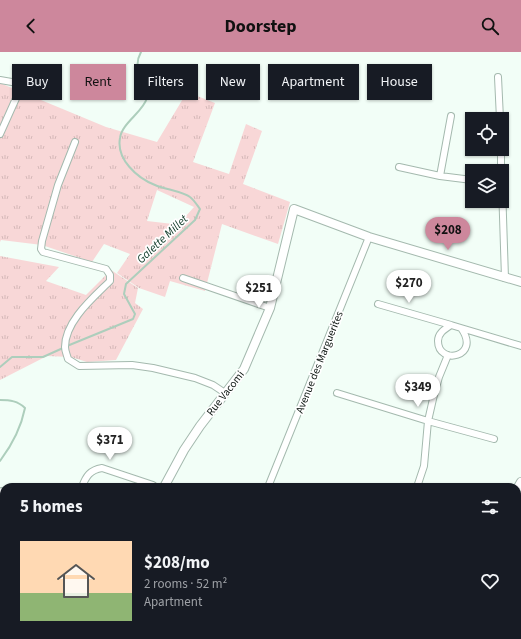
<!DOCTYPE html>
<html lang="en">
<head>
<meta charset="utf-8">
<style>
  body { margin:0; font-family:"Source Sans 3",sans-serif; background:#242831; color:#f1f3f6; height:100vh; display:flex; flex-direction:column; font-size:15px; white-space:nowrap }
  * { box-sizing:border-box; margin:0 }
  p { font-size:13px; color:#9ea1a6 }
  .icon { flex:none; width:22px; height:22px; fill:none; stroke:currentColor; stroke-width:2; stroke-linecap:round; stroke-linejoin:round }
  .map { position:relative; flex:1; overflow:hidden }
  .drawer { position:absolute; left:0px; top:431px; width:521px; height:156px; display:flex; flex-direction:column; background:#171b24; border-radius:12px 12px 0 0; box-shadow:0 1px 3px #0004 }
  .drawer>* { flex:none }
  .top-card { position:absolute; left:12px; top:12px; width:497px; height:36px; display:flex; gap:8px }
  .tools { position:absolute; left:465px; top:60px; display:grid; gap:8px }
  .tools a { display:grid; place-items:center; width:44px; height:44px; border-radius:0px; background:#171b24; box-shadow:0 1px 3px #0004; font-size:20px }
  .price { position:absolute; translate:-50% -34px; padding:0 9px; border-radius:14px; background:#fff; color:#222; font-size:13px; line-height:26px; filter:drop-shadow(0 1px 2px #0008) }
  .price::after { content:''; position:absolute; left:50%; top:24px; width:12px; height:9px; margin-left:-6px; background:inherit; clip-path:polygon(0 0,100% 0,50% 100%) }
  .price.current { background:#cd879c; color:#111 }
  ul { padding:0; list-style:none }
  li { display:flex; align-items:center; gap:12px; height:100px; padding:0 20px }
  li+li { border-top:1px solid #363941 }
  li span { display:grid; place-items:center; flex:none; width:112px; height:80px; border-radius:0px; color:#555 }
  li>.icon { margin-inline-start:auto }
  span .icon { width:48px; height:48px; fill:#fffc; stroke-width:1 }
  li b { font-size:17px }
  h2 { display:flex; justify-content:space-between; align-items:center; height:48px; padding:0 20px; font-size:17px }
  .chip { padding:0 14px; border-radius:0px; background:#171b24; box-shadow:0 1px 3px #0004; font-size:14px; line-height:36px }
  .chip.current { background:#cd879c; color:#111 }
  header { display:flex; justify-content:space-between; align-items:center; height:52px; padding:0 20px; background:#cd879c; color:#111; font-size:18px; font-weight:700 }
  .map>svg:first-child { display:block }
  .grass { fill:url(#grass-tufts); fill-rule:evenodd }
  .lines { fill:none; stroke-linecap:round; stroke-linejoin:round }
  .stream { stroke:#adcebc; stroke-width:2 }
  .street-casing { stroke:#a4b9ae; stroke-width:8 }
  .secondary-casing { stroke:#a4b9ae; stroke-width:10 }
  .street { stroke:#fff; stroke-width:6 }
  .secondary { stroke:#fff; stroke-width:8 }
  .labels { text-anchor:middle; stroke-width:3.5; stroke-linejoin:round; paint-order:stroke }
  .street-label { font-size:11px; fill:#101814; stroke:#fff }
  .water-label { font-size:12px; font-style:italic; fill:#0f3a28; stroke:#fff }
</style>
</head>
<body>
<header><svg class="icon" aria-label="back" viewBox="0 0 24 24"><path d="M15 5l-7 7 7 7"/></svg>Doorstep<svg class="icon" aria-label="search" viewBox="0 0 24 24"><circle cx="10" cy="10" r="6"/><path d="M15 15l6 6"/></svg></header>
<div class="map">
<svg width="521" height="587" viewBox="0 0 521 587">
  <defs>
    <pattern id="grass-tufts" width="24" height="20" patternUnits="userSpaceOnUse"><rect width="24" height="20" fill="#f8d7d7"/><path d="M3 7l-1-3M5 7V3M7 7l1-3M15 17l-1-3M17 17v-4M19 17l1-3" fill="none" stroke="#d4b8b8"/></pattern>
  </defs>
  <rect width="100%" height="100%" fill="#f2fef7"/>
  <path class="grass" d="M 0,31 L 106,75 L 157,90 L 187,40 L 215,51 L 193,110 L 229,122 L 246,72 L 262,79 L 243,132 L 290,150 L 278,192 L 222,172 L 205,239 L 170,229 L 165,245 L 139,236 L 117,221 L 130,202 L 104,192 L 92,210 L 42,193 L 1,188 L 0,190 ZM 157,138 L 194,155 L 177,174 L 173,172 L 147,169 Z
    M 0,204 L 59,215 L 46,229 L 86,243 L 111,218 L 138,236 L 135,251 L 143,257 L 116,308 L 87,310 L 71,305 L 47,304 L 0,328 Z"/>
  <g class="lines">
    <path class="stream" d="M 67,294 L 133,267 L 135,262 L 124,242 L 126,232 L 195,168 L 200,157 C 197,153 194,148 190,145 C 184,140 164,137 155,133 C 137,126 116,107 120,86 C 122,71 143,60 147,46 C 152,30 129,22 141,0
      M 0,315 L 12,305 L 43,305 L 63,296
      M 0,348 C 10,348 18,349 25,356 C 21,376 12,393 0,409"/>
    <g class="street-casing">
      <path id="street" d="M 498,25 L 500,67
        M 0,28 L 52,37
        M 0,82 L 22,33
        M 75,90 L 58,133 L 42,189 L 41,197 L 43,200 L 106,217 L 110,223 L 110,229 C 94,245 65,269 65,295 C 65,299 67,303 68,307 L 79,314 L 132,313 L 153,316 L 195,326 L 213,333 L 225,341
        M 501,97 L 501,119
        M 399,115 L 440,124 L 472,128
        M 440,124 L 451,64
        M 502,134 L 505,226
        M 183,226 L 270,256
        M 378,252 L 451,273
        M 451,273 L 461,276 C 482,305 438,314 438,289 C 438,281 445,277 451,273 Z
        M 461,276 L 521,294
        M 337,341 L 428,369 L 494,387
        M 82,435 C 86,424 90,418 102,416 L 153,433
        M 268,435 L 369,185
        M 417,435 L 424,414 L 428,369 L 433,347 L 439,325 L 448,303
        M 2,439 L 4,439
        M 517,521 L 521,523
        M 413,583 L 415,587
        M 21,587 L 22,583
        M 207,587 L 208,583
        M 261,587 L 263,583
        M 351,587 L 353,583
        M 361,587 L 363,583"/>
    </g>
    <g class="secondary-casing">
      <path id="secondary" d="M 164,435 L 184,398 L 200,374 L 244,317 L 270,256 L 294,157 L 369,185 L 521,230
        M 517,437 L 521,430
        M 516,583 L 517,587
        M 93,587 L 95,583"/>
    </g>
    <use href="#street" class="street"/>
    <use href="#secondary" class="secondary"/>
  </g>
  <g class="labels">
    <g class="street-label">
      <text transform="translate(319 310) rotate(-68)" y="4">Avenue des Marguerites</text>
      <text transform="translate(225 341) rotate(-52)" y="4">Rue Vacomi</text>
    </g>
    <g class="water-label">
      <text transform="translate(162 187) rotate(-43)" y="4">Galette Millet</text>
    </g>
  </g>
</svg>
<div class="tools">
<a><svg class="icon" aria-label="locate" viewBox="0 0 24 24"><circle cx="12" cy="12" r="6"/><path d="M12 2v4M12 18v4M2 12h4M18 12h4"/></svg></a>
<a><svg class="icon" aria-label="layers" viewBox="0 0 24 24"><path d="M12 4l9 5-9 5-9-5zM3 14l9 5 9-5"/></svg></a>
</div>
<b class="price current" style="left:448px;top:199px">$208</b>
<b class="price" style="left:409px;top:252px">$270</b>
<b class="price" style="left:259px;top:257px">$251</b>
<b class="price" style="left:418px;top:356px">$349</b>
<b class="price" style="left:110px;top:409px">$371</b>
<div class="top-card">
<a class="chip">Buy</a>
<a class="chip current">Rent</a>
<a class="chip">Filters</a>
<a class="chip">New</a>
<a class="chip">Apartment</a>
<a class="chip">House</a>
</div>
<section class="drawer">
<h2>5 homes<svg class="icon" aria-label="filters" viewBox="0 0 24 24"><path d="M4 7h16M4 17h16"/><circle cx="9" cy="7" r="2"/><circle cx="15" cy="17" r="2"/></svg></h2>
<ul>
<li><span style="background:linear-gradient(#ffd9b3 65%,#8fb573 0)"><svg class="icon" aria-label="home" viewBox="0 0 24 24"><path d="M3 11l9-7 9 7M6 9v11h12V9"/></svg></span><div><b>$208/mo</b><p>2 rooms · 52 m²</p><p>Apartment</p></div><svg class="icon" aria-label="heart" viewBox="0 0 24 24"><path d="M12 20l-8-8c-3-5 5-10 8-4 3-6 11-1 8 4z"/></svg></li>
</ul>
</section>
</div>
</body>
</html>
